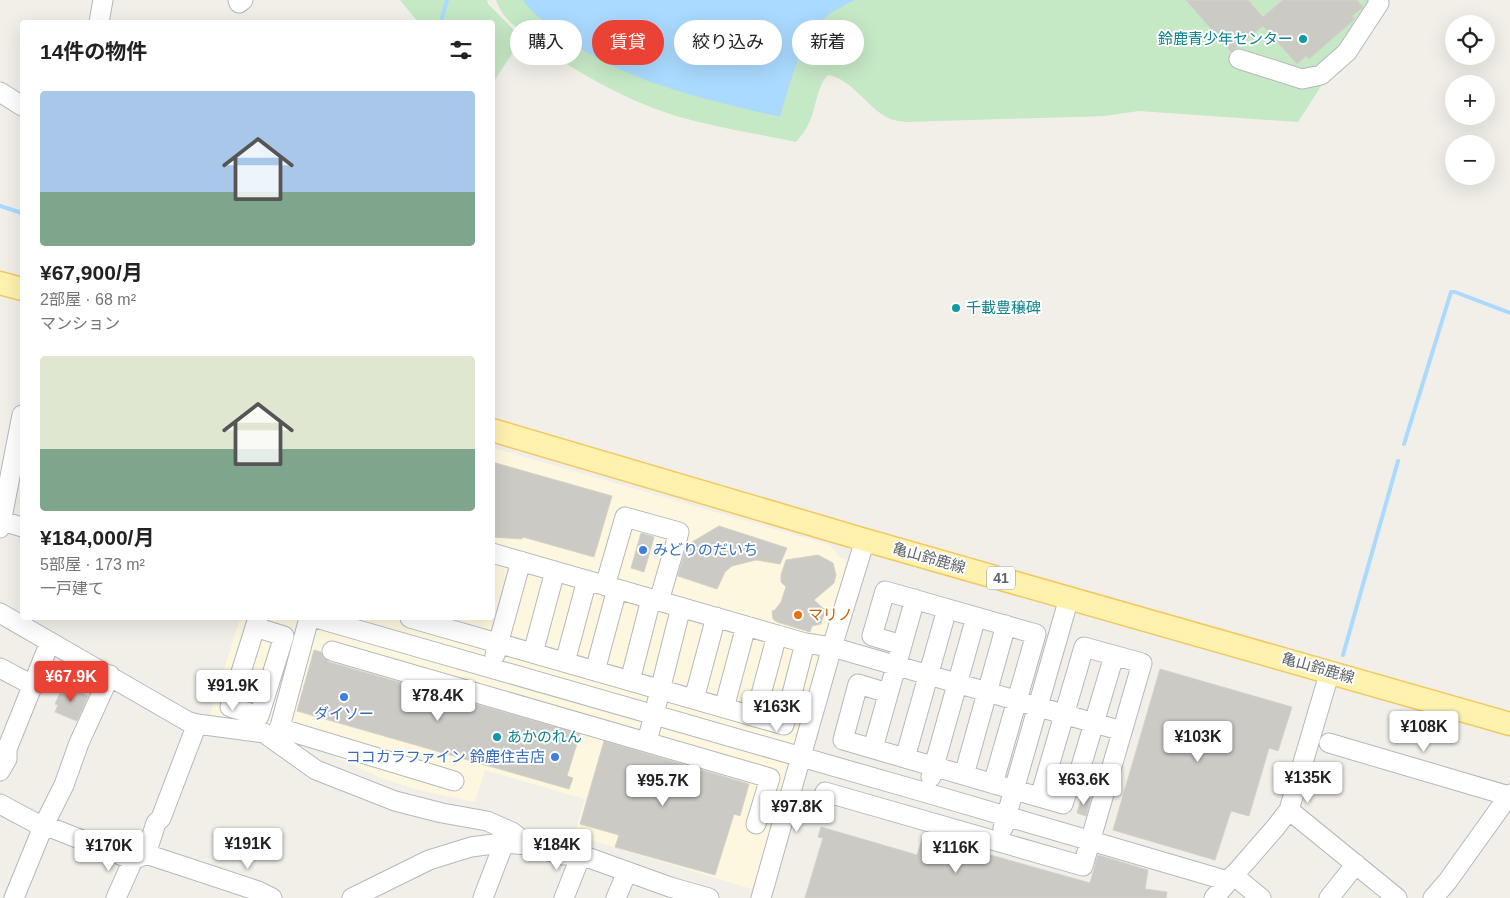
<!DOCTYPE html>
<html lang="ja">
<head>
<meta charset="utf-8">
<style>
  body { margin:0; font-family:Helvetica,"Noto Sans JP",sans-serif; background:#f6f6f6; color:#222; height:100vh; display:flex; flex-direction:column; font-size:19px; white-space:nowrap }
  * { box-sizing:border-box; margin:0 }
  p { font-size:16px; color:#767676 }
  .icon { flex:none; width:28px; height:28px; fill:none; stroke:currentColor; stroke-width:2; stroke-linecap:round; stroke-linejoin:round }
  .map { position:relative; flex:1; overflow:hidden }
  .side { position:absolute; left:20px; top:20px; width:475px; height:600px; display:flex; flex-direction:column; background:#fff; border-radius:5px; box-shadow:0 5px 20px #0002 }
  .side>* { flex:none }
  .guide { position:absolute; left:510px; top:20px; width:475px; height:45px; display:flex; gap:10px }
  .controls { position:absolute; left:1445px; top:15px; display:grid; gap:10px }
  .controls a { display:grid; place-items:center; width:50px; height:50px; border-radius:50%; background:#fff; box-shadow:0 5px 20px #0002; font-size:25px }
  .price { position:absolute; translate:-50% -42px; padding:0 11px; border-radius:5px; background:#fff; color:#222; font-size:16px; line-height:32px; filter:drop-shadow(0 1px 2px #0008) }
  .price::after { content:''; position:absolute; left:50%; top:30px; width:15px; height:11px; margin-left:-8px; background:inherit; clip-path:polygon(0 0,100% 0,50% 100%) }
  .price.selected { background:#ea4335; color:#fff }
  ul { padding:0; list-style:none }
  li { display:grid; align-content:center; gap:10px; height:265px; padding:0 20px }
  li span { display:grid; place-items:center; height:155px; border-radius:5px; color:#555 }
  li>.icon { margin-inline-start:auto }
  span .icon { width:90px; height:90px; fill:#fffc; stroke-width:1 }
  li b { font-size:21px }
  h2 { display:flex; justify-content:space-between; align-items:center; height:60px; padding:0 20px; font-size:21px }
  .tag { padding:0 18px; border-radius:22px; background:#fff; box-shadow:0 5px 20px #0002; font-size:18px; line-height:45px }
  .tag.selected { background:#ea4335; color:#fff }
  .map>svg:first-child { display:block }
  .commercial { fill:#fef7e0 }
  .green { fill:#c5e8c5 }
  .water { fill:#aadaff }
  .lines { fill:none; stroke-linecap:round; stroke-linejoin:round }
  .stream { stroke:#aadaff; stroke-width:4 }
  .building { fill:#cccac5; stroke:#d6d1c6 }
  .minor-casing { stroke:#b5b8bc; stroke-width:21 }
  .major-casing { stroke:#f2c960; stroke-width:25 }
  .minor { stroke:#fff; stroke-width:19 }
  .major { stroke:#fff2af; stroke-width:22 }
  .culture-dot { fill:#0f9aa8; stroke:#fff; stroke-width:2 }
  .shop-dot { fill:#3f7fe0; stroke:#fff; stroke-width:2 }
  .food-dot { fill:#e8710a; stroke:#fff; stroke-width:2 }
  .labels { text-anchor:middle; stroke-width:4; stroke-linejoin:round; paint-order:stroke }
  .shield { fill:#fff; stroke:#8f9295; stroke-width:1 }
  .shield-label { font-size:14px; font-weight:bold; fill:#5f6368 }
  .culture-label { font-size:15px; fill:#0d838f; stroke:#fff; text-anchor:start }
  .shop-label { font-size:15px; fill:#366cbe; stroke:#fff; text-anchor:start }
  .street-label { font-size:15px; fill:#5f6368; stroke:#fff }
  .food-label { font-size:15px; fill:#c56008; stroke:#fff; text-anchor:start }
</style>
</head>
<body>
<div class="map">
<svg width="1510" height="898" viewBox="0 0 1510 898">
  <rect width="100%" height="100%" fill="#f1efe8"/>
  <path class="commercial" d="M 493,448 L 830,545 L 840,557 L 847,560 L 755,890 L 574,835 L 585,799 L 485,770 L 475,802 L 415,789 L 381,778 L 340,759 L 296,730 L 278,726 L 210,715 L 240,618 L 492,618 Z"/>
  <path class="green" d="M 400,0 L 487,0 L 488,4 L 522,38 L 493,83 L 492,22 L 418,22 Z
    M 496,0 L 1388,0 L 1323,83 L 1298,122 L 1139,111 L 1104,116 L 906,122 C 898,121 890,120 883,115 C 866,104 849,78 828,75 C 817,85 816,109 809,123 C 806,130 801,136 796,142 C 758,134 720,128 683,118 C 634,104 582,76 540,46 C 524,34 502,20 496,0 Z"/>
  <path class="water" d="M 523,0 L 855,0 C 847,4 839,8 831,13 C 801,34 790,84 780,117 C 700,98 616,81 551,27 C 541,19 530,11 523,0 Z"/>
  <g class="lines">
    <path class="stream" d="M 441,22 L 447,0
      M 0,206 L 22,213
      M 1404,444 L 1451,292 L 1455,292 L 1510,313
      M 1343,655 L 1398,461"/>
  </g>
  <path class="building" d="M 1186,0 L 1248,0 L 1263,17 L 1283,0 L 1357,0 L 1363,7 L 1352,16 L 1355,19 L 1309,59 L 1306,56 L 1297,64 L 1263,26 L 1231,52 Z
    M 492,462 L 612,496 L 594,557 L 523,537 L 522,539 L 492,537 Z
    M 719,526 L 787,548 L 780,564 L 756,560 L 732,566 L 725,572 L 717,589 L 678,576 L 685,551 L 692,542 Z
    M 641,533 L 654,537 L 644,572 L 631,568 Z
    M 818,555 L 833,563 L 836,575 L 834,583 L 814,600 L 825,610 L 821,624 L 812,626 L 810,632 L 777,622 L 773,619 L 772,611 L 775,610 L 781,602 L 786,587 L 781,582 L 781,575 L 786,560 Z
    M 314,650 L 321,652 L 324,658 L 329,662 L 580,734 L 567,776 L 573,778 L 569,789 L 297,711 Z
    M 1160,669 L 1292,707 L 1278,751 L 1269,748 L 1249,816 L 1231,811 L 1215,860 L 1113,830 Z
    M 65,686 L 88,696 L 77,721 L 55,712 L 58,705 L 55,704 L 60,693 L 62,694 Z
    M 604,741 L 749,784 L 740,816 L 734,814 L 715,875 L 615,847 L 619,835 L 580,824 Z
    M 1082,796 L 1091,798 L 1086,816 L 1077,813 Z
    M 821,827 L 917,855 L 923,836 L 1090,883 L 1098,855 L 1148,870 L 1145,889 L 1167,892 L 1166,898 L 805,898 L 823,838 L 818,837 Z"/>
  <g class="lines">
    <g class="minor-casing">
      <path id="minor" d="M 238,0 L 239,3 L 243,0
        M 99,22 L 103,0
        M 1239,59 L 1302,79 L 1321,75 L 1347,52 L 1379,3 L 1378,0
        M 0,92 L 22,106
        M 2,521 L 22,527
        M 0,528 L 22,415
        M 492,553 L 805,643 L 832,647 L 1122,731
        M 605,586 L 625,517 L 679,532 L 659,601
        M 0,613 L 187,721 L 197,724 L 264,733 L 316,770 L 395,801 L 442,813 L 487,821 L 512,832 L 529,845
        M 316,618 L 927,793 L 1228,881
        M 410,618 L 784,725 L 805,643
        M 255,627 L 284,636 L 259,716 L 230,707 L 258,618
        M 902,645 L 872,636 L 885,591 L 1036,634 L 993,784
        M 332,651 L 770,778 L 756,824
        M 533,653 L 555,571
        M 495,655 L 521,561
        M 565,662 L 587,580
        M 0,668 L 34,686
        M 595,671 L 617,589
        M 630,681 L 651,599
        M 888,693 L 858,684 L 843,740 L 1063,804 L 1071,779 L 1106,789
        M 694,699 L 716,617
        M 724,708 L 746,626
        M 755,717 L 777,635
        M 279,728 L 454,781
        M 277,738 L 309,618
        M 647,742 L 681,607
        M 1329,743 L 1509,796
        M 873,748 L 915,599
        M 905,758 L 947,609
        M 0,771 L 7,759 L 7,749 L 50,642
        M 964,775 L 1006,625
        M 931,777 L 976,617
        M 1077,780 L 1114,656
        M 825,792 L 1083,866 L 1142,663 L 1084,647 L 1040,797
        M 0,804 L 43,827
        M 1289,810 L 1397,898
        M 44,825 L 133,860
        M 1003,828 L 1069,598
        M 146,854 L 156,823 L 161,818 L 197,724
        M 1233,875 L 1261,898
        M 14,898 L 43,827 L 64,785 L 79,743 L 110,675
        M 116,898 L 133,860 L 146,854 L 258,891 L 272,898
        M 352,898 L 429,860 L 471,847 L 501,843 L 529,845 L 562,855 L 581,855 L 670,887 L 709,898
        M 483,898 L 504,843
        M 564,898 L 581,855
        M 616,898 L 627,872
        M 761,898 L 832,647 L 865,540
        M 1214,898 L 1275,828 L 1289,810 L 1330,671
        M 1329,898 L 1356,864
        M 1433,898 L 1447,882 L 1510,794"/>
    </g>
    <g class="major-casing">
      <path id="major" d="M 0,283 L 22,289
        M 492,430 L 865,540 L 1510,724"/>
    </g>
    <use href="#minor" class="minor"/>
    <use href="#major" class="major"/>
  </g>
  <g class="culture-dot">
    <circle cx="1303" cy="39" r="5"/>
    <circle cx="956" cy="308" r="5"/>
    <circle cx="497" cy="737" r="5"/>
  </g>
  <g class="shop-dot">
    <circle cx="643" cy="550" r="5"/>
    <circle cx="344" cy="697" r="5"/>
    <circle cx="555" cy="757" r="5"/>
  </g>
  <circle class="food-dot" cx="798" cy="615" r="5"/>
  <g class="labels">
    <rect class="shield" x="987" y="566.5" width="28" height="23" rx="4"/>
    <g class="shield-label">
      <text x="1001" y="583">41</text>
    </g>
    <g class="culture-label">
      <text x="1293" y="44" text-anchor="end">鈴鹿青少年センター</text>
      <text x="966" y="313">千載豊穣碑</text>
      <text x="507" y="742">あかのれん</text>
    </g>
    <g class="shop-label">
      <text x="653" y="555">みどりのだいち</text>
      <text x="344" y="719" text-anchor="middle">ダイソー</text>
      <text x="545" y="762" text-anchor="end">ココカラファイン 鈴鹿住吉店</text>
    </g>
    <g class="street-label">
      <text transform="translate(929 558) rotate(16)" y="5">亀山鈴鹿線</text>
      <text transform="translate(1318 668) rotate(16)" y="5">亀山鈴鹿線</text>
    </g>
    <g class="food-label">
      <text x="808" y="620">マリノ</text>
    </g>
  </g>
</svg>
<div class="controls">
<a><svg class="icon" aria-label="locate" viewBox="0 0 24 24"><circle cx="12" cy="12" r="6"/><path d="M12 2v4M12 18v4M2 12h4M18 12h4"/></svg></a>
<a>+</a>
<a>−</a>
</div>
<b class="price selected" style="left:71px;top:703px">¥67.9K</b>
<b class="price" style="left:233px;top:712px">¥91.9K</b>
<b class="price" style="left:438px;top:722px">¥78.4K</b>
<b class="price" style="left:777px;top:733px">¥163K</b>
<b class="price" style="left:1424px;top:753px">¥108K</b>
<b class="price" style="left:1198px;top:763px">¥103K</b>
<b class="price" style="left:1308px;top:804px">¥135K</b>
<b class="price" style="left:1084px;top:806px">¥63.6K</b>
<b class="price" style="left:663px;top:807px">¥95.7K</b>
<b class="price" style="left:797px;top:833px">¥97.8K</b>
<b class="price" style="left:248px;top:870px">¥191K</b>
<b class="price" style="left:557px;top:871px">¥184K</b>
<b class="price" style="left:109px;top:872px">¥170K</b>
<b class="price" style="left:956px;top:874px">¥116K</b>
<div class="guide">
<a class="tag">購入</a>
<a class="tag selected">賃貸</a>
<a class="tag">絞り込み</a>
<a class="tag">新着</a>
</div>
<section class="side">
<h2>14件の物件<svg class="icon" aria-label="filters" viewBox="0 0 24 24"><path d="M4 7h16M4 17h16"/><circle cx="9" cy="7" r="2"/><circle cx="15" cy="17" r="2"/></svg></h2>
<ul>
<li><span style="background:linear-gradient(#a9c7e8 65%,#7fa58c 0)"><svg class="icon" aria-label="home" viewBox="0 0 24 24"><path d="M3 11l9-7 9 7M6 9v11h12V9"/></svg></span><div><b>¥67,900/月</b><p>2部屋 · 68 m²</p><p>マンション</p></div></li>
<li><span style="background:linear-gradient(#dfe7d0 60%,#7fa58c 0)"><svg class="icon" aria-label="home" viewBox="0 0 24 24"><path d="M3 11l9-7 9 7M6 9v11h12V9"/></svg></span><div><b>¥184,000/月</b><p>5部屋 · 173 m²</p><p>一戸建て</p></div></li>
</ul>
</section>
</div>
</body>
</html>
